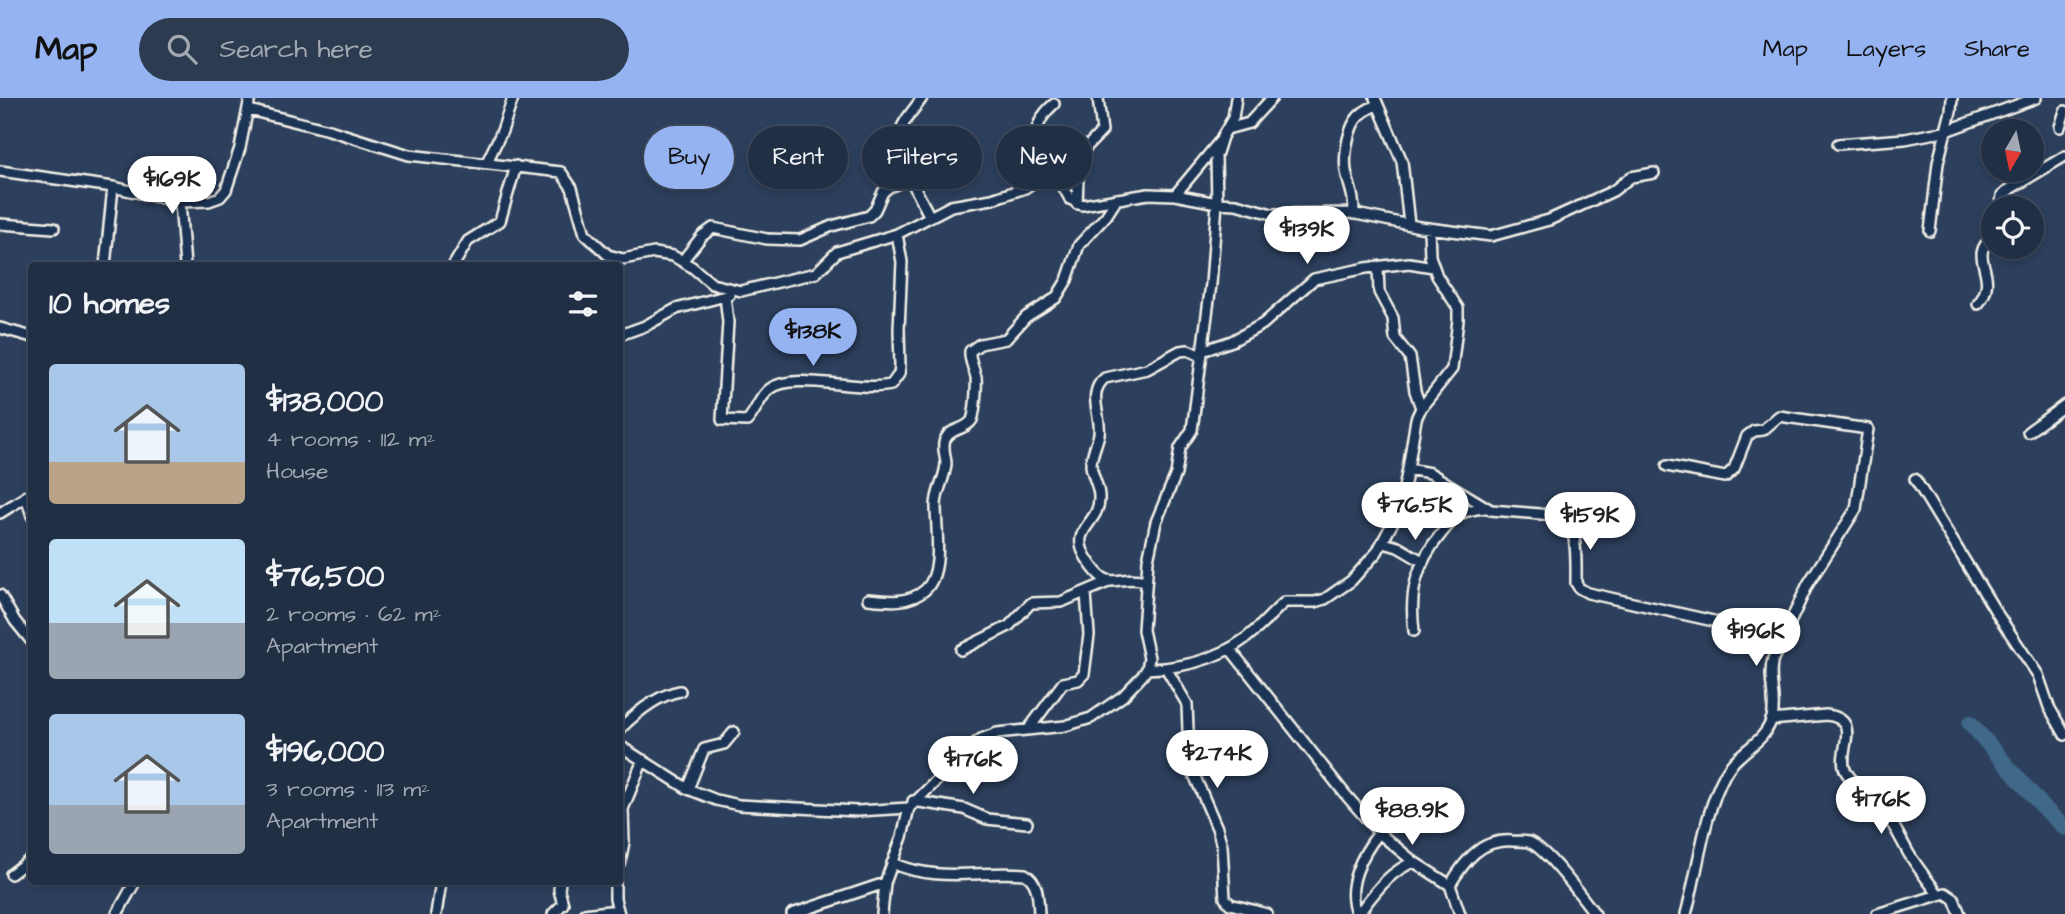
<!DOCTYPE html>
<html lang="en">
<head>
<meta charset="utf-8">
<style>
  body { margin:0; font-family:"Architects Daughter",sans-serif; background:#2d3b50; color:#f1f3f6; height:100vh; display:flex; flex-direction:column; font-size:26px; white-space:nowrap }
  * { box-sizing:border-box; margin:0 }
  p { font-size:23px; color:#a2a9b3 }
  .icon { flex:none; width:38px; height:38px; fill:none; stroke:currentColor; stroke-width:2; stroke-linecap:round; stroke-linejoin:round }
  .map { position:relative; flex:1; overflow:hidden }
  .details { position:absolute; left:28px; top:164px; width:595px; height:623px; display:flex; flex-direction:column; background:#212f45; border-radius:7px; box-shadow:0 4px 10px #0003,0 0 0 2px #3e4a5e }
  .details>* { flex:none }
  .top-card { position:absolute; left:644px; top:28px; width:665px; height:63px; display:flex; gap:14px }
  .needle { width:46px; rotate:189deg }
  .tools { position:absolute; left:1981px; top:21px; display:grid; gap:14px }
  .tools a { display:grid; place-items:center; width:63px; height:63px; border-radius:50%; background:#212f45; box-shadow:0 4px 10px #0003,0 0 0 2px #3e4a5e; font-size:35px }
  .price { position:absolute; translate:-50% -60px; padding:0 16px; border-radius:24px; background:#fff; color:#222; font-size:23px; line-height:46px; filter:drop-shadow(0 2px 4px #0008) }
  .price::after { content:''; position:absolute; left:50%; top:42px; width:21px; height:16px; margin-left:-10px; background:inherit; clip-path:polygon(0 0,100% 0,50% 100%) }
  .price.on { background:#95b2f1; color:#111 }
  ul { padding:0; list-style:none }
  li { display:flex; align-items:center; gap:21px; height:175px; padding:0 21px }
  li span { display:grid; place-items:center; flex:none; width:196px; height:140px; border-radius:7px; color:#555 }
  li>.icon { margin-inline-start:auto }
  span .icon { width:84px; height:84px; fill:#fffc; stroke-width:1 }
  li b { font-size:30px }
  h2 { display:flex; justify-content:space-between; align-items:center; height:84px; padding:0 21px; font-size:30px }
  .pill { padding:0 24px; border-radius:32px; background:#212f45; box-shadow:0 4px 10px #0003,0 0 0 2px #3e4a5e; font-size:24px; line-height:63px }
  .pill.on { background:#95b2f1; color:#111 }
  header { display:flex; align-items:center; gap:42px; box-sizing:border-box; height:98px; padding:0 35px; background:#95b2f1; color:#111 }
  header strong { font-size:33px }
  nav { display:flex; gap:38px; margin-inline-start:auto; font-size:24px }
  .search { width:490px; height:63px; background:#2d3b50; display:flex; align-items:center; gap:18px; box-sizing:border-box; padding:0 24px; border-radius:38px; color:#a2a9b3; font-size:26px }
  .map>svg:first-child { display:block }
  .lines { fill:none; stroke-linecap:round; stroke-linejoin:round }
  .river { stroke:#406788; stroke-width:16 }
  .minor-casing { stroke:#f4f1e8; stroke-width:14 }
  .minor { stroke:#1d3557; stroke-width:9 }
</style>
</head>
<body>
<header>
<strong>Map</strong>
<div class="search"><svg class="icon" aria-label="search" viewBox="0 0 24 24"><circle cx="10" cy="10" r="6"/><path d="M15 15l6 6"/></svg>Search here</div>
<nav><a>Map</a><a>Layers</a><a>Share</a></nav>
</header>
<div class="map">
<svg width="2065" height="816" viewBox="0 0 2065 816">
  <rect width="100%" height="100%" fill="#2c3f5c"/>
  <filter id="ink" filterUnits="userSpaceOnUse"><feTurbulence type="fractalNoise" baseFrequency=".0143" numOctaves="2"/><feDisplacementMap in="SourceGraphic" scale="14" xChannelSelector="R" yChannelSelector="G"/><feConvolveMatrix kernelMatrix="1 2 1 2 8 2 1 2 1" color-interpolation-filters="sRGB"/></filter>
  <g filter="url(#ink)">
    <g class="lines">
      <path class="river" d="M 1970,625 L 2043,709 L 2065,730"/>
      <g class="minor-casing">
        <path id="minor" d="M 922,0 C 916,9 908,17 903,27 C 891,52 918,95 930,119
          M 1375,0 L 1402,63 L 1409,126
          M 249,12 L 329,32 L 409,57 L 561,74 L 572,90 L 585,136 L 608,157 L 623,161 L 654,155 L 673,158 L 692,169 L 712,186 L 741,193 L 816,175 L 837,154 L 897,136 L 951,108 L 992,101 L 1025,90 L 1034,84 L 1045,70 L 1055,74 L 1070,101 L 1082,107 L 1148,96 L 1175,97 L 1217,105 L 1236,106 L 1272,116 L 1351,115 L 1420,129 L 1491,138 L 1549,122 L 1613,93 L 1631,79 L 1654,75
          M 2060,29 L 2065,13
          M 1227,31 L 1249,25 L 1272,0
          M 1838,46 L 1905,41 L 1946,33 L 2036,0
          M 487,64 L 502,33 L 513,0
          M 0,73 L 113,89 L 180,104 L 209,103 L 220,99 L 226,92 L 240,50 L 250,0
          M 1041,73 C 1032,48 1032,24 1054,6
          M 1175,97 L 1219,44
          M 180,104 L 185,168
          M 1077,106 L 1079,57 L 1102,33 L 1098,0
          M 2000,110 L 2002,98 L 2010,91 L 2065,58
          M 1354,116 C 1354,99 1351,93 1347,78 C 1343,63 1347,36 1355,23 C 1360,15 1369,10 1377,7
          M 0,126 L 54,130
          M 1930,133 L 1938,65 L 1951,13 L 1952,0
          M 683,162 L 702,138 L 713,130 L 767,141 L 800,142 L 832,128 L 869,118 L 875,112 L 883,94 L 889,89 L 911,80
          M 105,168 L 113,89
          M 453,168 L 468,143 L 500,123 L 516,68
          M 1378,169 L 1379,194 L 1393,220 L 1395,240 L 1410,259 L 1415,293 L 1421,310
          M 725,198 L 728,224 L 722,322 L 747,323 C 756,314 759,299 770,291 C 794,273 857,294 891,287 L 899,276 L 900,268 L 899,231 L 902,164 L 897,136
          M 1978,206 C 2002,177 1965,158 1993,140
          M 0,230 L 32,239
          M 620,237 L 645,228 L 676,211 L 729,197
          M 1202,253 L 1232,243 L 1263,226 L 1314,181 L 1366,170 L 1409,165 L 1433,169
          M 2028,334 L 2065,307
          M 1667,368 L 1725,379 L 1734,371 L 1747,338 L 1754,333 L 1763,332 L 1779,318 L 1868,331 L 1856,411 L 1808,486 L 1773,561 C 1767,580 1777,600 1772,620 C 1765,646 1737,653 1725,676 C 1704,714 1698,773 1686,816
          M 1408,371 L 1430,375 L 1491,412 L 1564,418 C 1578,430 1576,467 1576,485 L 1579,490 L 1588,495 L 1785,539
          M 1915,381 L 1996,514 L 2038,577 L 2049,609 L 2065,637
          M 26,398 L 32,418
          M 0,415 L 32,395
          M 1384,445 L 1398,449 L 1422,463
          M 1146,483 C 1115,475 1110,498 1087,461 C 1067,430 1101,427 1099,398 C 1099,388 1092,378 1091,367 C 1091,357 1097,346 1099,336 C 1102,317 1086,295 1105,280 L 1147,271 L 1180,253 L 1188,252 L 1201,258
          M 0,497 L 15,523 L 32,544
          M 868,501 C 887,503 909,506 925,492 C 944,475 936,431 936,408 C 936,393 945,381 946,366 C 946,358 941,347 946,340 C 951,330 966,332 972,322 C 975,315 977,287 976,279 C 974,270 969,262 970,253 L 980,246 L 1006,241 L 1026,219 L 1056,200 L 1067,182 L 1079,147 L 1106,118 L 1117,101
          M 1414,533 C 1409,495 1416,466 1441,436 C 1456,417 1460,412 1486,410
          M 1230,551 L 1345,696 L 1379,735 L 1414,764
          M 961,552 L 1009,528 L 1031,505 L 1061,504 L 1108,484
          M 1166,570 L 1187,606 L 1188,632 L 1195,658 L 1192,672 L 1217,730 L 1222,748 L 1225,800 L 1230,806 L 1267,816
          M 1147,571 C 1188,570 1227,559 1258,530 C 1267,522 1275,512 1285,504 L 1315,504 L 1325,501 L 1351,483 L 1377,454 L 1399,413 L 1408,371 L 1416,321 L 1421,310 L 1452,271 L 1458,222 L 1458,210 L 1437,178 L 1430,158 L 1429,130
          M 1771,622 L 1826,617 C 1865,621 1835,655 1846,674 C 1856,689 1872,701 1884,714 C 1894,726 1901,742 1909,756 C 1918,770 1928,783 1938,796
          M 620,631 C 636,615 657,597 680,593
          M 1028,632 L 1063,585 L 1078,582 L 1084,576 L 1089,537 L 1086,495
          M 620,648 L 688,691 L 716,702 L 739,707 L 857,713 L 909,710
          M 688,691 L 704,651 L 724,646 L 734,634
          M 913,703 L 964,711 L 987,721 L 1027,725
          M 620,765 L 624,744 L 623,711 L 643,662
          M 892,765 C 938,785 978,772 1025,776 C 1039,784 1038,801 1039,816
          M 11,776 L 32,760
          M 615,784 L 615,801 L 619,816
          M 1450,787 C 1465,762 1481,741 1512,743 C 1517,743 1524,743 1529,744 C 1547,751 1582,799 1595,816
          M 117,816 L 135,784
          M 436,816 L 441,784
          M 553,816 L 563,806 L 559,792 L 560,784
          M 584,816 L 617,812
          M 792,816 L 885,785
          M 882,816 L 885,785 L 902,739 L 909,710 L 969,650 L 981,641 L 997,635 L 1065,628 L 1091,620 L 1123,598 L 1142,578 L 1147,571 L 1149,560 L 1143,532 L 1148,462 L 1156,424 L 1176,376 L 1180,350 L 1192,332 L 1211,186 L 1217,105 L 1216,58 L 1222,39 L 1233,20 L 1236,0
          M 1357,816 C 1344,790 1362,756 1379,735
          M 1358,816 C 1374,796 1389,773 1414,764 L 1450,787 L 1460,816
          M 1877,816 L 1945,795 L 1954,801 L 1960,816"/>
      </g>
      <use href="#minor" class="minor"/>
    </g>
  </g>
</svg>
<div class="tools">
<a><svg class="needle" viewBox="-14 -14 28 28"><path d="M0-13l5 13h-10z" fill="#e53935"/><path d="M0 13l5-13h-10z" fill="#a2a9b3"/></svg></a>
<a><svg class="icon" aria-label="locate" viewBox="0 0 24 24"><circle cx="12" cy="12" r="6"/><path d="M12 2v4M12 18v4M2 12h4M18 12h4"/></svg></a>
</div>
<b class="price" style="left:172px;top:118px">$169K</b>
<b class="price" style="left:1307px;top:168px">$139K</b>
<b class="price on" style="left:813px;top:270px">$138K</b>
<b class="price" style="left:1415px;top:444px">$76.5K</b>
<b class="price" style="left:1590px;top:454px">$159K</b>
<b class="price" style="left:1756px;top:570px">$196K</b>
<b class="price" style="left:1217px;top:692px">$274K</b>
<b class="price" style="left:973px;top:698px">$176K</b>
<b class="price" style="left:1881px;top:738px">$176K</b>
<b class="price" style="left:1412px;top:749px">$88.9K</b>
<div class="top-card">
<a class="pill on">Buy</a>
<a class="pill">Rent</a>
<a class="pill">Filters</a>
<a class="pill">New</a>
</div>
<section class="details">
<h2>10 homes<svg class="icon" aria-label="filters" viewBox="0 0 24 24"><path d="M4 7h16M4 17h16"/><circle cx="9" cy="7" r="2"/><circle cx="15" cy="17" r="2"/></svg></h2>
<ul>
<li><span style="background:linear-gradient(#a9c7e8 70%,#b9a48a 0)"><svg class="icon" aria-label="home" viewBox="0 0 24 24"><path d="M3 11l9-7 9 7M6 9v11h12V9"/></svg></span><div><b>$138,000</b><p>4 rooms · 112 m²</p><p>House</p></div></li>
<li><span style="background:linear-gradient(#bfe0f5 60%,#9aa5b1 0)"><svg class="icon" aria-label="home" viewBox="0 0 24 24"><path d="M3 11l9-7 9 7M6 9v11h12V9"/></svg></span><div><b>$76,500</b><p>2 rooms · 62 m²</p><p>Apartment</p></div></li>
<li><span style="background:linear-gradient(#a9c7e8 65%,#9aa5b1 0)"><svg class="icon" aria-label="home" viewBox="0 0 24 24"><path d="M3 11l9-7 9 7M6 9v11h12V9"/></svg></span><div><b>$196,000</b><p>3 rooms · 113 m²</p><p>Apartment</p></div></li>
</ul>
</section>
</div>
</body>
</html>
